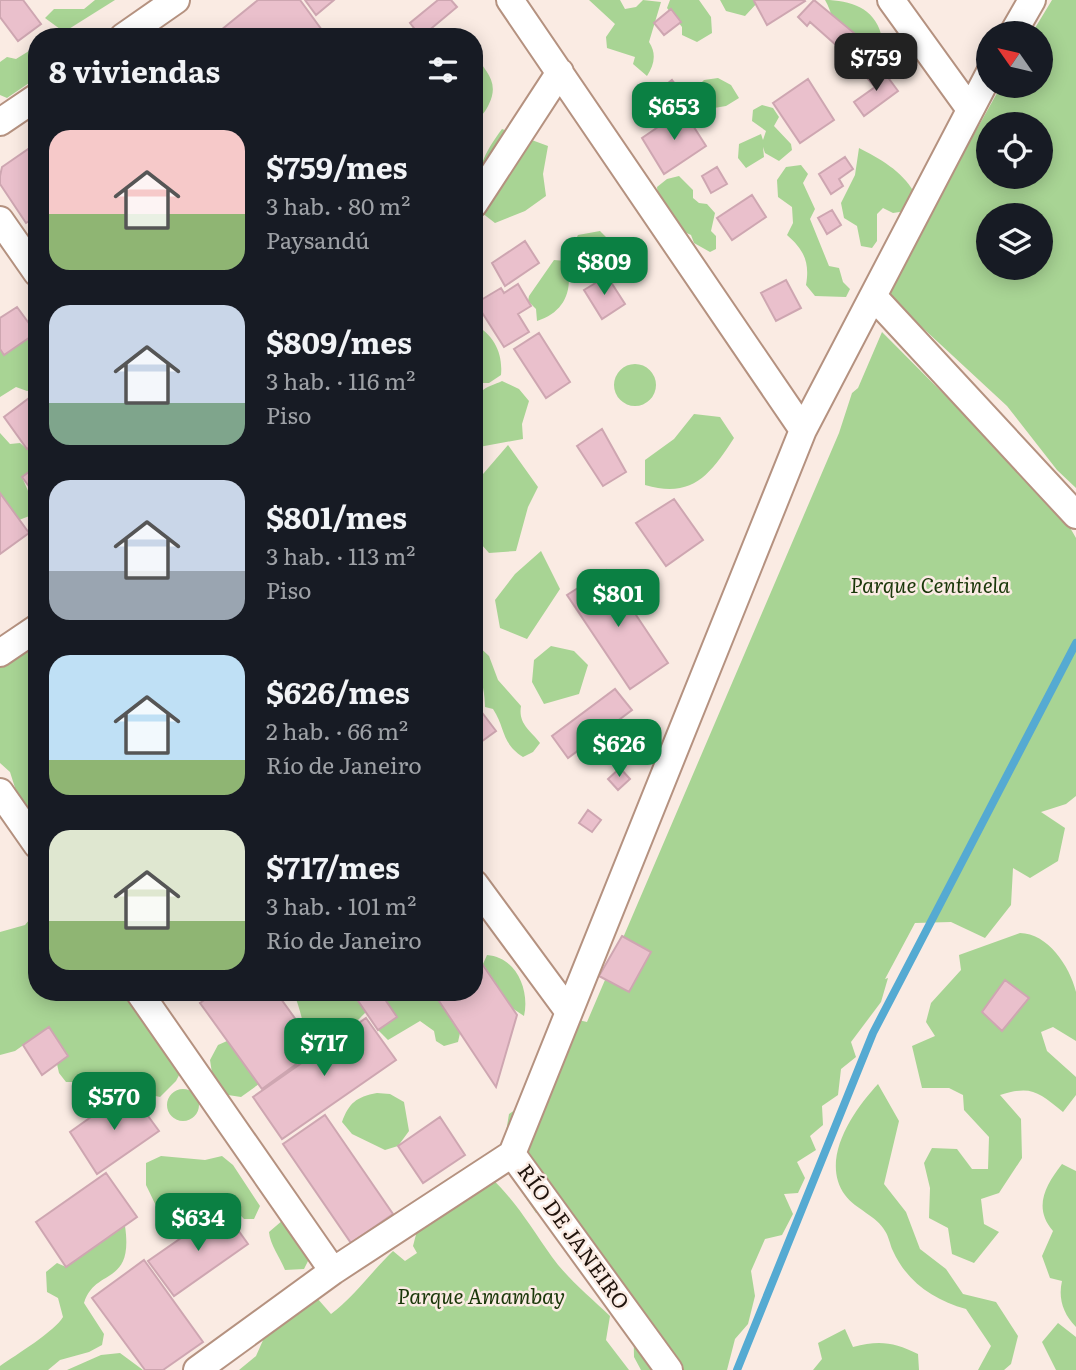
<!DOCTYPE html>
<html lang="es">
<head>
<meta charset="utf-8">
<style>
  body { margin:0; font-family:Literata,serif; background:#242831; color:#f1f3f6; height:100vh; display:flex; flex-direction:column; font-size:26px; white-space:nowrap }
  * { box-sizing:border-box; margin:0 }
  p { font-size:23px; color:#9ea1a6 }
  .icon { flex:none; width:38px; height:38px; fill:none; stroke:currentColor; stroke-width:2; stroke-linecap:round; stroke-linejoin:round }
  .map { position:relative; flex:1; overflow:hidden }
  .drawer { position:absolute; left:28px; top:28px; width:455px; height:973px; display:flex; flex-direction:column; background:#171b24; border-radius:28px; box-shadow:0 4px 18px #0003 }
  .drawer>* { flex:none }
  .needle { width:46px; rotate:304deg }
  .controls { position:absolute; left:976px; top:21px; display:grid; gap:14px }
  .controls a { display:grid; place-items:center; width:77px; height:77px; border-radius:50%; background:#171b24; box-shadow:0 4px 18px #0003; font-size:35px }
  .price { position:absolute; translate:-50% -60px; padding:0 16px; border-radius:14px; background:#0b8043; color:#fff; font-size:23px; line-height:46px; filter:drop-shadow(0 2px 4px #0008) }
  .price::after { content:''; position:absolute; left:50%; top:42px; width:21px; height:16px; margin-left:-10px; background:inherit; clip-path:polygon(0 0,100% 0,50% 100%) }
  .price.current { background:#222; color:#fff }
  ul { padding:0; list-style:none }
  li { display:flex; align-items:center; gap:21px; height:175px; padding:0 21px }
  li span { display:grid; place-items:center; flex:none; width:196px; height:140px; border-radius:21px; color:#555 }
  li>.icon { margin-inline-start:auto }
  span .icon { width:84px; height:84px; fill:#fffc; stroke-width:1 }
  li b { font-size:30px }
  h2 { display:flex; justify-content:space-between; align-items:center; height:84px; padding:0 21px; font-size:30px }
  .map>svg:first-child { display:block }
  .green { fill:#a8d494; fill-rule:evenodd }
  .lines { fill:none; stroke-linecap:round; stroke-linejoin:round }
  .stream { stroke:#55aad2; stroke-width:8 }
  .building { fill:#eac0cc; stroke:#cea6b1; stroke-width:2 }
  .street-casing { stroke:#b59280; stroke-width:30 }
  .street { stroke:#fff; stroke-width:26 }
  .labels { text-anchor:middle; stroke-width:5; stroke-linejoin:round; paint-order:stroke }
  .park-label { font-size:21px; font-style:italic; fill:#1a3709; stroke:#faebe3 }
  .street-label { font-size:21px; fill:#20140d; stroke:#faebe3 }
</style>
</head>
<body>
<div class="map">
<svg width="1076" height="1370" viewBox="0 0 1076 1370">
  <rect width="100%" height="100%" fill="#faebe3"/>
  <path class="green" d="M 95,0 L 115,0 L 64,32 L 45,18 L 54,9 L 84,9 Z
    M 589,0 L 620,0 L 625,9 L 636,7 L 643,0 L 661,2 L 649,42 C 657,54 654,65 647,76 L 633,64 L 635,57 L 607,48 L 606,37 L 615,24 Z
    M 670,0 L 699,0 L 711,17 L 712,33 L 697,42 L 682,35 L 682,27 L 667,8 Z
    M 720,0 L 757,0 L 758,2 L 745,16 L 726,11 Z
    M 825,0 C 850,0 874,8 881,34 L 873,54 C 832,59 840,26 825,0 Z
    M 1052,0 L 1076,0 L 1076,488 L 1057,470 L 1007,406 L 885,293 L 1001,86 L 1041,86 L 1041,33 L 1032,33 ZM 989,124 L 1041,124 L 1041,177 L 989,177 ZM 989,215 L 1041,215 L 1041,268 L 989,268 Z
    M 37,46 L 37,66 L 30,70 L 29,83 L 7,98 L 0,95 L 0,62 L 7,57 L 16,59 Z
    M 474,52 C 485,72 500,81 489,104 C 486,111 481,117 474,121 Z
    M 718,78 L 731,85 L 739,98 L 726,106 L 708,109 L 698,100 L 696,88 L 704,80 Z
    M 762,105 L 773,108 L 779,117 L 774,126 L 791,144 L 792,150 L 779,161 L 765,153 L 763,147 L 764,157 L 746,168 L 738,158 L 739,144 L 761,134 L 763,140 L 766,131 L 752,121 L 753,110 Z
    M 502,129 L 548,146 L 543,174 L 546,196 L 525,211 L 495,223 L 482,213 C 475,175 479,160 502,129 Z
    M 859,148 C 879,158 902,171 914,192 L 906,211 L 893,213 L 883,208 L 877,214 L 877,241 L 872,248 L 861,246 L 857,226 L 844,218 L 841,203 L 855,175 Z
    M 801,165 L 808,174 L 803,183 L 815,209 L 810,219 L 829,266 L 839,268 L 843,282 L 850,289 L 846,297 L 815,296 L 806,285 C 810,262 804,250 787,235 L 793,223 L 792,207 L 778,197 L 777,180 L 786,167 Z
    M 679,176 L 693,190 L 693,198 L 699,203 L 707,204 L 715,213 L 711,231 L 716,236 L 716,249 L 710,252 L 694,243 L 691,235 C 674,228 658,205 657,187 L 667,179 Z
    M 600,231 L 612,243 L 603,258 L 587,271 L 573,269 L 569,252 L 578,235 Z
    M 554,260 L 566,261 C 574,288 566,312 537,321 L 536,309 L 528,301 L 529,296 Z
    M 474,324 C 494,335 503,353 501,375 L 489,383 L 478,383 L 474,379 Z
    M 882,332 L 1061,512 L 1076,538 L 1076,796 L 1066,804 L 1041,812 L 1065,828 L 1058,861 L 1030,878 L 1013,868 L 1011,905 L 985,938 L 951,922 L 915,923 L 885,979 L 888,978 L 881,1002 L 851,1042 L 856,1057 L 841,1069 L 838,1095 L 822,1106 L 823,1125 L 810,1136 L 816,1150 L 797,1162 L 805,1178 L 798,1193 L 784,1194 L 793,1214 L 782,1235 L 765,1239 L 751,1271 L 755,1296 L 748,1324 L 735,1339 L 727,1370 L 641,1370 L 634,1357 L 633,1307 L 565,1212 L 536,1213 L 517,1185 L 517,1169 L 504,1144 L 509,1114 L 534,1097 L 574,1019 L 587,1022 L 839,433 L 852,393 L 858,388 Z
    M 37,333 L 37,389 L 27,391 L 16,387 L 0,397 L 0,349 L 5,354 Z
    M614 385a21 21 0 1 1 42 0a21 21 0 1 1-42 0Z
    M 502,381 L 519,389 L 529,401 L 522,424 L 523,439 L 479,447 C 475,432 468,405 481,392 C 485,387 496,384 502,381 Z
    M 694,414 L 720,417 L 734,438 C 710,475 692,499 645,485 L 645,460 L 674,439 Z
    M 0,433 L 10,444 L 20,443 L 27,449 L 34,444 L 37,447 L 37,466 L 22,477 L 32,500 L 32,515 L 19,520 L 0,493 Z
    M 508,445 L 538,487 L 528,507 L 516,551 L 489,553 L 474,536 L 477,481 Z
    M 541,551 L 560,589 L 527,639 L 500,628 L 495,600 L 515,574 Z
    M 37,639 L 37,825 L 17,794 L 10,772 L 0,763 L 0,665 Z
    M 474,642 L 489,656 L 498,680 L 521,706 C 518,724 530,730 540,743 L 533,752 L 523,757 C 501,743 506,729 493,709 L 485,707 C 485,680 474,666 474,642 Z
    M 551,646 L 574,651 L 588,665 L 579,694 L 544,704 L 532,682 L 534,660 Z
    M 37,910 L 37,992 L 144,992 L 151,1032 L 169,1037 L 187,1060 L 176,1081 L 160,1097 L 129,1090 L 124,1078 L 97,1076 L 91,1082 L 66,1082 L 59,1073 L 57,1064 L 68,1055 L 49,1027 L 15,1051 L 0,1055 L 0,932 L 25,925 Z
    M 1020,933 C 1047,933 1070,966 1076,992 C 1076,1006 1076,1026 1076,1041 L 1053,1027 L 1041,1032 L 1047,1051 L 1076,1077 L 1076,1095 L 1063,1112 C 1038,1092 1032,1085 1000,1095 L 1021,1119 L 1022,1158 L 999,1193 L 981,1199 L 984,1224 L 999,1232 L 974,1263 L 952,1254 L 948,1228 L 929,1218 L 930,1188 L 924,1163 L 932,1148 L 957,1149 L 972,1169 L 988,1169 L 989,1137 L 964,1110 L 963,1095 L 949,1088 L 922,1088 L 912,1046 L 935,1036 L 926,1022 L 931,1003 L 961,970 L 959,955 Z
    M 487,955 C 516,957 530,990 524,1016 L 512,1008 L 483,964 Z
    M 293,992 L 352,992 L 366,1012 C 350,1028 336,1042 313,1044 C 301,1027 302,1010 293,992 Z
    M 388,992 L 433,992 L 460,1033 L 458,1042 L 444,1046 L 436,1041 L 434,1031 L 420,1021 L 388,1040 L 378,1030 L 397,1017 L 384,997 Z
    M 227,1041 L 259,1084 L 241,1097 L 215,1093 L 210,1060 L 218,1045 Z
    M 878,1084 L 899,1121 L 884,1184 L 906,1212 L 920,1249 L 946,1269 L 963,1294 L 996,1302 L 1018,1336 L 1011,1364 L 1004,1370 L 978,1370 L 991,1346 L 966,1309 C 934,1300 907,1282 893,1251 C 890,1245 889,1237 885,1231 C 877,1216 855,1209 845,1195 C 819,1159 854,1110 878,1084 Z
    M167 1105a16 16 0 1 1 32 0a16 16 0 1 1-32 0Z
    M 377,1093 L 390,1094 L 404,1102 L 409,1131 L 398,1146 L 385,1150 L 352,1134 L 342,1122 C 349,1103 356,1097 377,1093 Z
    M 161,1156 L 205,1160 L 222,1156 L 233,1165 L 260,1206 L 254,1219 L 244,1219 C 225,1196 219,1218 199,1221 C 188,1223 171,1215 160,1214 L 146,1185 L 146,1163 Z
    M 1062,1164 L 1076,1171 L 1076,1327 C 1063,1314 1058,1298 1062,1281 L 1050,1278 L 1042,1256 L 1053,1231 C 1033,1208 1045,1186 1062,1164 Z
    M 491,1178 C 516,1201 532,1229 552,1257 C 568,1279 590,1297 610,1316 L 606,1340 L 629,1370 L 239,1370 L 256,1356 L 272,1320 L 317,1298 L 331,1314 C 353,1298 372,1271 393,1251 L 405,1261 L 417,1253 L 413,1246 L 419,1223 Z
    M 283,1220 L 310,1257 L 304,1269 L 285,1270 C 280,1257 270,1245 269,1232 Z
    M 125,1226 C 134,1287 95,1267 84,1303 L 104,1334 L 102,1345 L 89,1352 L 60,1360 L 48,1370 L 0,1370 L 0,1366 C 16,1355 55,1331 63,1317 L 58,1298 L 47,1292 L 46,1272 L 57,1263 L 66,1267 Z
    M 1058,1323 L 1076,1337 L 1076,1370 L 1056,1370 L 1042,1342 Z
    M 845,1329 L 853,1347 C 879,1340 894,1342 918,1354 L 919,1370 L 813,1370 L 822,1359 L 818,1343 Z
    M 120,1353 L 143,1370 L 67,1370 L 101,1355 Z"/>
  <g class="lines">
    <path class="stream" d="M 737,1370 L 873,1033 L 1076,643"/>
  </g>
  <path class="building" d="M 0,0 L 23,0 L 41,24 L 18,41 L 0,17 Z
    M 258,0 L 300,0 L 327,37 L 223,37 L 221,30 Z
    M 305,0 L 334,0 L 316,15 Z
    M 438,0 L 451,0 L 457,7 L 421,37 L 410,23 Z
    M 756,0 L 804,0 L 805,1 L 767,25 L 754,1 Z
    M 814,0 L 859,37 L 845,53 L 810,22 L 807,26 L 798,17 Z
    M 671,9 L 681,22 L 664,35 L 654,23 Z
    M 881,68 L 898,91 L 864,116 L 854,102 L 875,87 L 867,78 Z
    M 808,79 L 834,120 L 800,143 L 773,103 Z
    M 672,80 L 684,95 L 663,111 L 652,96 Z
    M 683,110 L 706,146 L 664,174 L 642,138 Z
    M 37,143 L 37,216 L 26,223 L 0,184 L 0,176 L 2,167 Z
    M 845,157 L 853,169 L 839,179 L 843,186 L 831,194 L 819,174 Z
    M 717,167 L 727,184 L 711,193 L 702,176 Z
    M 752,195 L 766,217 L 732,240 L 717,218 Z
    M 832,210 L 841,225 L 827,234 L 818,218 Z
    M 525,241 L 539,263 L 505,286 L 492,263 Z
    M 607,276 L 625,304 L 602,319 L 584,290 Z
    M 786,280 L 801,308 L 776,321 L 761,293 Z
    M 518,284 L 531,306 L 518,314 L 529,332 L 504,347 L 476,303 L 501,288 L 504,293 Z
    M 17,307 L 36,333 L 4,355 L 0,349 L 0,318 Z
    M 539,333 L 570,382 L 546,398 L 514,349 Z
    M 37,392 L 37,442 L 27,449 L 4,417 Z
    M 602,429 L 626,472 L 603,486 L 577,446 Z
    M 37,466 L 37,497 L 22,477 Z
    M 0,493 L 29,533 L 0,554 Z
    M 674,499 L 703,540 L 666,566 L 636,523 Z
    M 606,570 L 668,663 L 630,689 L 567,595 Z
    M 615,689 L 632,710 L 568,758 L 552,736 Z
    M 474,702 L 496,731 L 474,747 Z
    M 620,768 L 630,779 L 618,790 L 608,779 Z
    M 588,810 L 601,820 L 592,832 L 579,823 Z
    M 622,936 L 651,952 L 629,992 L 599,976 Z
    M 474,952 L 517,1015 L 496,1087 L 433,992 L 474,992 Z
    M 1005,980 L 1029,998 L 1002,1031 L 982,1012 Z
    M 216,992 L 276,992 L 317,1049 L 262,1089 L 200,1003 Z
    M 352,992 L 380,992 L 397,1017 L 378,1030 Z
    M 366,1018 L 396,1060 L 282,1139 L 253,1097 Z
    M 49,1027 L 68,1056 L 42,1075 L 23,1045 Z
    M 129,1090 L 159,1131 L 97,1174 L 70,1132 Z
    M 325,1115 L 393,1214 L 351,1243 L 283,1144 Z
    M 440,1117 L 465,1155 L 423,1183 L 398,1146 Z
    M 106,1173 L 137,1217 L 66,1267 L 36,1222 Z
    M 223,1209 L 248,1244 L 174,1296 L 148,1261 Z
    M 144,1260 L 203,1342 L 163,1370 L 145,1370 L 92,1298 Z"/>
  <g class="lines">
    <g class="street-casing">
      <path id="street" d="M 510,0 L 803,430
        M 891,0 L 969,108
        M 1013,33 L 1032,0
        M 123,37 L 176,0
        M 0,122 L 37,97
        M 474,204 L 560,72
        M 0,220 L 37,273
        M 873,296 L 1076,515
        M 0,653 L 37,628
        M 0,792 L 37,845
        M 474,883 L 569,1012
        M 139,992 L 333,1271
        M 512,1154 L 803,430 L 989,74
        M 512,1154 L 669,1370
        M 197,1370 L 333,1271 L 512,1154"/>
    </g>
    <use href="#street" class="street"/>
  </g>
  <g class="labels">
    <g class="park-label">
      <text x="930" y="593">Parque Centinela</text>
      <text x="481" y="1304">Parque Amambay</text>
    </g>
    <g class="street-label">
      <text transform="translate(573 1237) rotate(54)" y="7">RÍO DE JANEIRO</text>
    </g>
  </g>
</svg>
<div class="controls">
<a><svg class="needle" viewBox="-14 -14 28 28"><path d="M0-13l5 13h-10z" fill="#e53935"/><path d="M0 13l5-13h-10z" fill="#9ea1a6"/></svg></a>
<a><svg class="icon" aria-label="locate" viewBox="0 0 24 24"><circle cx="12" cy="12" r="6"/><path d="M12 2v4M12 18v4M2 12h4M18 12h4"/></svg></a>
<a><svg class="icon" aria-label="layers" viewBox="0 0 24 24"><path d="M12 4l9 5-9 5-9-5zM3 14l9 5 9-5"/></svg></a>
</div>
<b class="price current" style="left:876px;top:93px">$759</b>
<b class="price" style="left:674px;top:142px">$653</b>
<b class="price" style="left:604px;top:297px">$809</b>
<b class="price" style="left:618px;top:629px">$801</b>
<b class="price" style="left:619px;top:779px">$626</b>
<b class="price" style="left:324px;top:1078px">$717</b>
<b class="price" style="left:114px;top:1132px">$570</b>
<b class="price" style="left:198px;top:1253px">$634</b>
<section class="drawer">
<h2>8 viviendas<svg class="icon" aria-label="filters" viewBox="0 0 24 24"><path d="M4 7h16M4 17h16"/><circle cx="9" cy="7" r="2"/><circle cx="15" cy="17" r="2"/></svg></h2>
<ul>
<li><span style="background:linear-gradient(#f6c9c9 60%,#8fb573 0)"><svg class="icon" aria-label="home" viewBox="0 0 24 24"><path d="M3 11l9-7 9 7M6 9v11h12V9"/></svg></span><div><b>$759/mes</b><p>3 hab. · 80 m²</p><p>Paysandú</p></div></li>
<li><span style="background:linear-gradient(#c9d6e8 70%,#7fa58c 0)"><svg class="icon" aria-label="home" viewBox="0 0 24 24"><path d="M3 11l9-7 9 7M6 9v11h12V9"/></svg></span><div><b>$809/mes</b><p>3 hab. · 116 m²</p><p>Piso</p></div></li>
<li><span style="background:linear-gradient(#c9d6e8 65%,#9aa5b1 0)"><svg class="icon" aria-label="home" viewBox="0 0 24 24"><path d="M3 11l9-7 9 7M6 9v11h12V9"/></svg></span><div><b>$801/mes</b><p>3 hab. · 113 m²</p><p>Piso</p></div></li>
<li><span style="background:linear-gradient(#bfe0f5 75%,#8fb573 0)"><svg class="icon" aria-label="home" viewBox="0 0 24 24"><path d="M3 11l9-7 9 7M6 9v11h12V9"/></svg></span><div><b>$626/mes</b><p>2 hab. · 66 m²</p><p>Río de Janeiro</p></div></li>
<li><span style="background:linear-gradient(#dfe7d0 65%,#8fb573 0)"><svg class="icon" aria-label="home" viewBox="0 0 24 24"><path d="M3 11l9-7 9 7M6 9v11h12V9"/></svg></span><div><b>$717/mes</b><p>3 hab. · 101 m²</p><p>Río de Janeiro</p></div></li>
</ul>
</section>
</div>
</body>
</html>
